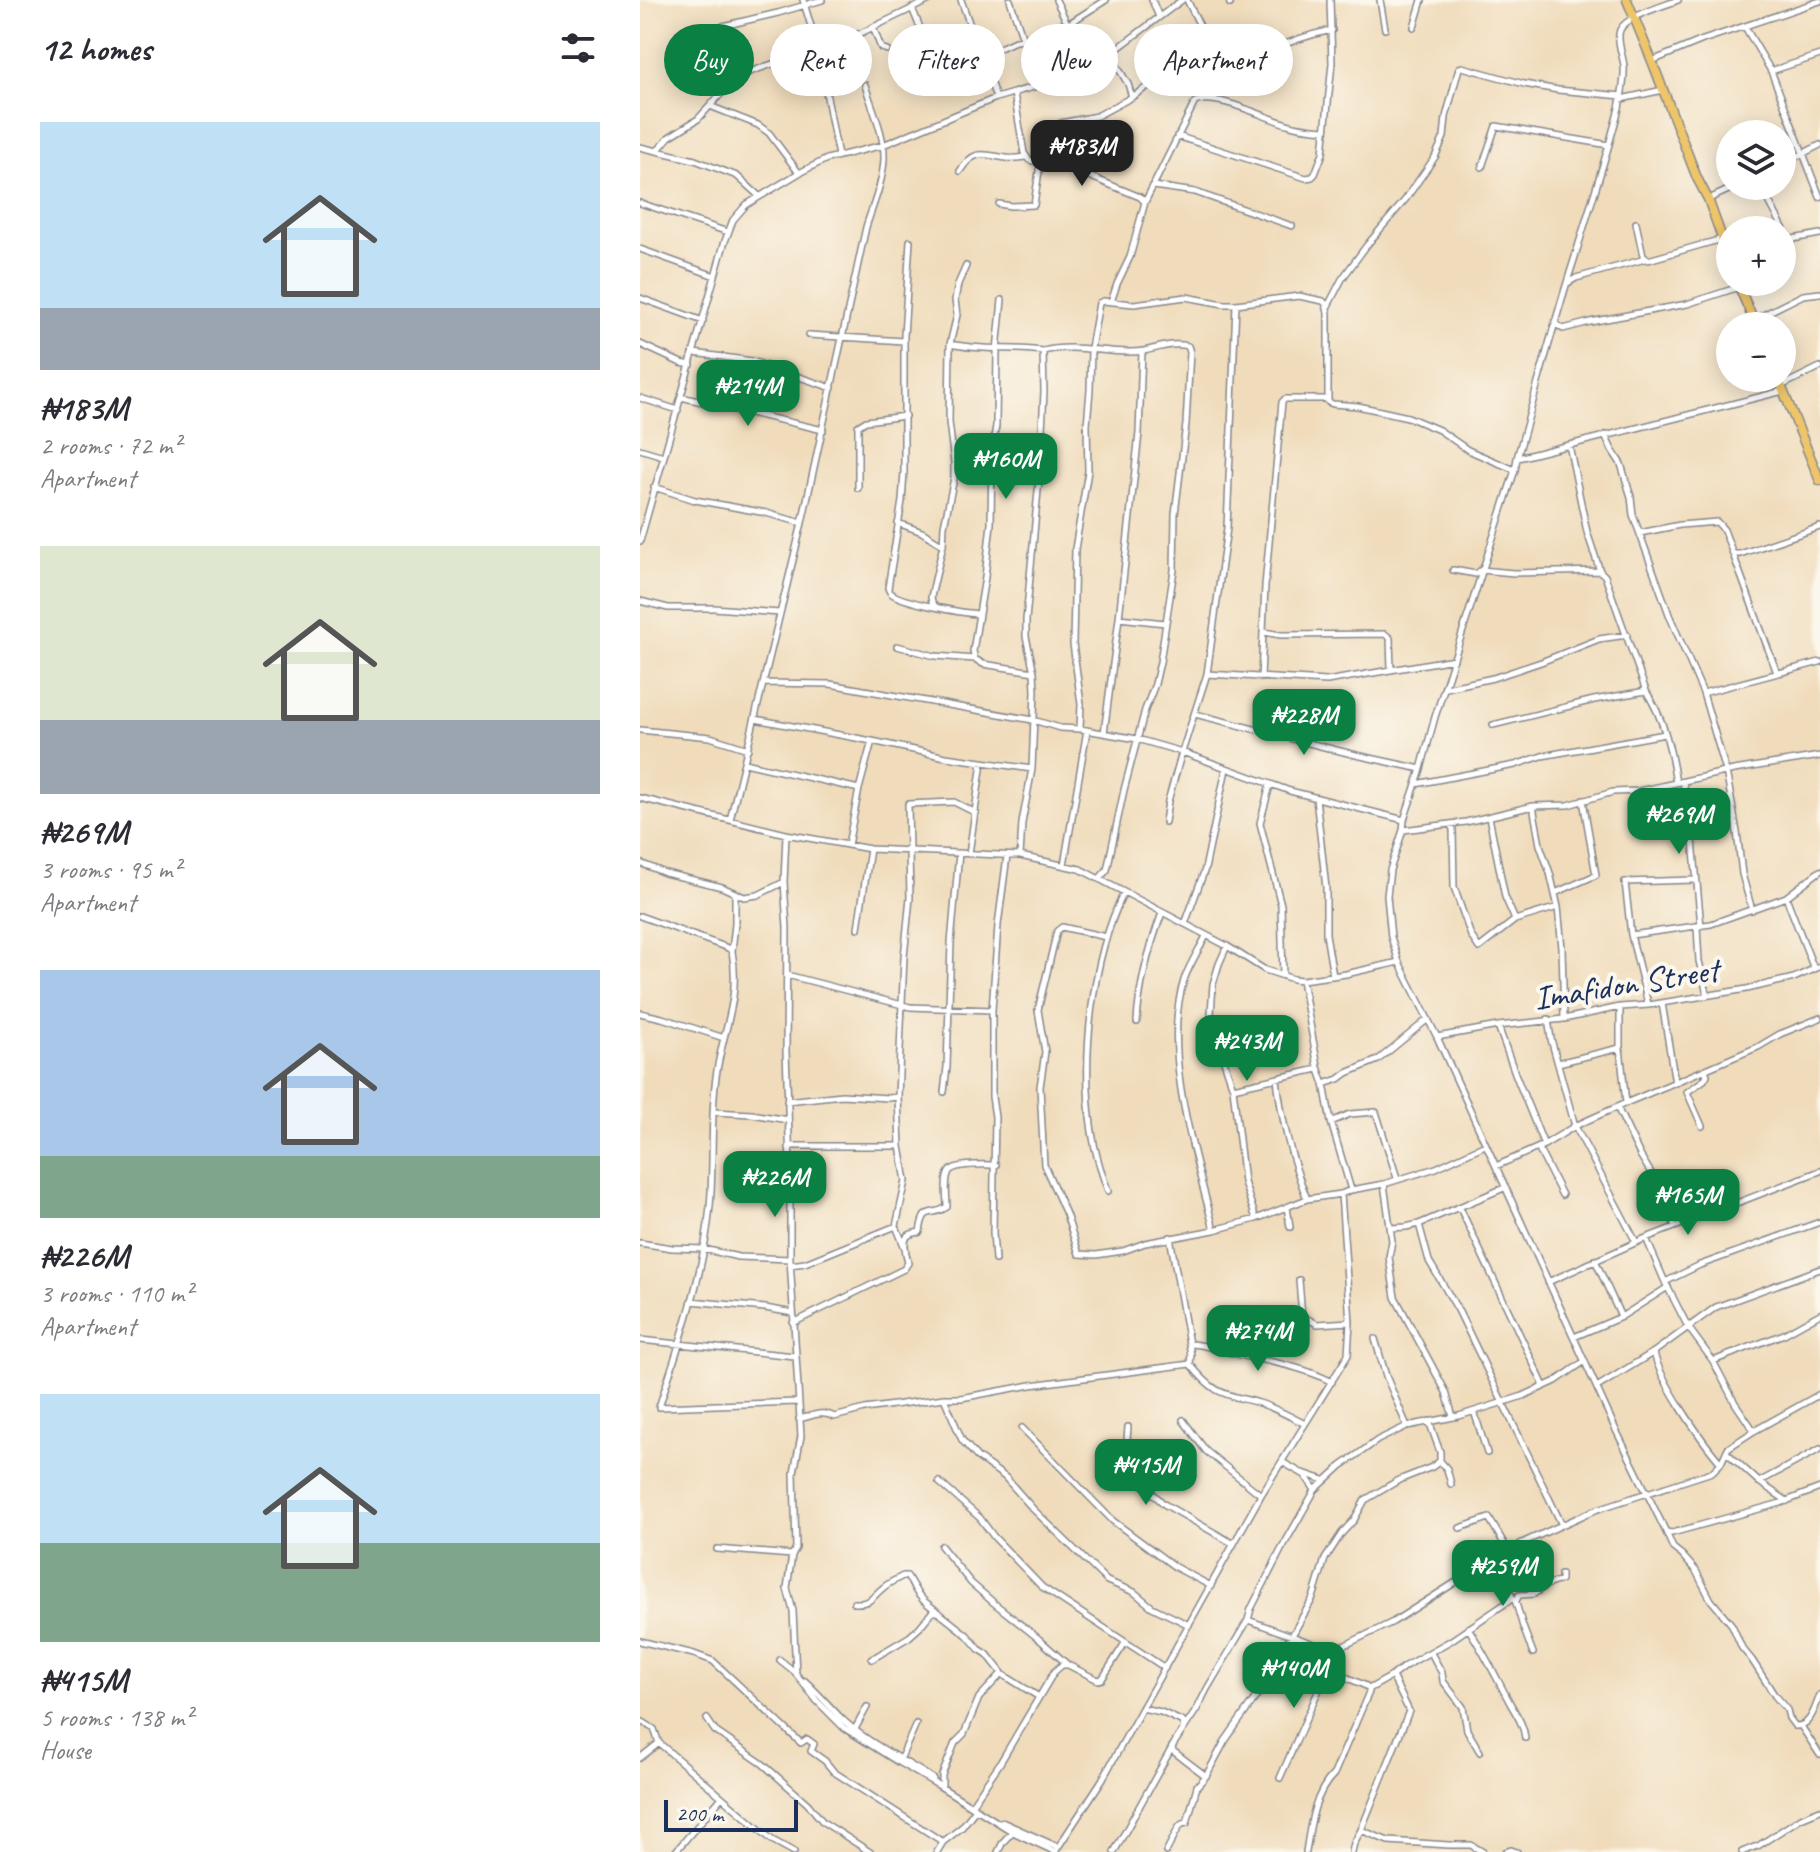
<!DOCTYPE html>
<html lang="en">
<head>
<meta charset="utf-8">
<style>
  body { margin:0; font-family:Caveat,sans-serif; background:#f2f2f3; color:#2b2b33; height:100vh; display:flex; flex-direction:column; font-size:30px; white-space:nowrap }
  * { box-sizing:border-box; margin:0 }
  p { font-size:26px; color:#7c7c81 }
  .icon { flex:none; width:44px; height:44px; fill:none; stroke:currentColor; stroke-width:2; stroke-linecap:round; stroke-linejoin:round }
  .map { position:relative; flex:1; overflow:hidden }
  .drawer { display:flex; flex-direction:column; background:#fff; width:640px }
  .drawer>* { flex:none }
  .guide { position:absolute; left:24px; top:24px; width:760px; height:72px; display:flex; gap:16px }
  .buttons { position:absolute; left:1076px; top:120px; display:grid; gap:16px }
  .buttons a { display:grid; place-items:center; width:80px; height:80px; border-radius:50%; background:#fff; box-shadow:0 4px 20px #0003; font-size:40px }
  .scale { position:absolute; left:24px; bottom:20px; width:134px; box-sizing:border-box; padding-left:8px; border:4px solid #1b2f5e; border-top:0; font-size:22px; line-height:28px; white-space:nowrap; color:#1b2f5e; -webkit-text-stroke:6px #fbf7ec; paint-order:stroke }
  .price { position:absolute; translate:-50% -68px; padding:0 18px; border-radius:16px; background:#0b8043; color:#fff; font-size:26px; line-height:52px; filter:drop-shadow(0 2px 4px #0008) }
  .price::after { content:''; position:absolute; left:50%; top:48px; width:24px; height:18px; margin-left:-12px; background:inherit; clip-path:polygon(0 0,100% 0,50% 100%) }
  .price.active { background:#222; color:#fff }
  ul { padding:0; list-style:none }
  li { display:grid; align-content:center; gap:16px; height:424px; padding:0 40px }
  li span { display:grid; place-items:center; height:248px; border-radius:0px; color:#555 }
  li>.icon { margin-inline-start:auto }
  span .icon { width:144px; height:144px; fill:#fffc; stroke-width:1 }
  li b { font-size:34px }
  h2 { display:flex; justify-content:space-between; align-items:center; height:96px; padding:0 40px; font-size:34px }
  .tag { padding:0 28px; border-radius:36px; background:#fff; box-shadow:0 4px 20px #0003; font-size:28px; line-height:72px }
  .tag.active { background:#0b8043; color:#fff }
  main { display:flex; flex:1; min-height:0 }
  .map>svg:first-child { display:block }
  .lines { fill:none; stroke-linecap:round; stroke-linejoin:round }
  .street-casing { stroke:#86868c; stroke-width:8 }
  .primary-casing { stroke:#86868c; stroke-width:11 }
  .street { stroke:#fff; stroke-width:5 }
  .primary { stroke:#eec569; stroke-width:8 }
  .labels { text-anchor:middle; stroke-width:8; stroke-linejoin:round; paint-order:stroke }
  .street-label { font-size:34px; fill:#1b2f5e; stroke:#fbf7ec }
</style>
</head>
<body>
<main>
<section class="drawer">
<h2>12 homes<svg class="icon" aria-label="filters" viewBox="0 0 24 24"><path d="M4 7h16M4 17h16"/><circle cx="9" cy="7" r="2"/><circle cx="15" cy="17" r="2"/></svg></h2>
<ul>
<li><span style="background:linear-gradient(#bfe0f5 75%,#9aa5b1 0)"><svg class="icon" aria-label="home" viewBox="0 0 24 24"><path d="M3 11l9-7 9 7M6 9v11h12V9"/></svg></span><div><b>₦183M</b><p>2 rooms · 72 m²</p><p>Apartment</p></div></li>
<li><span style="background:linear-gradient(#dfe7d0 70%,#9aa5b1 0)"><svg class="icon" aria-label="home" viewBox="0 0 24 24"><path d="M3 11l9-7 9 7M6 9v11h12V9"/></svg></span><div><b>₦269M</b><p>3 rooms · 95 m²</p><p>Apartment</p></div></li>
<li><span style="background:linear-gradient(#a9c7e8 75%,#7fa58c 0)"><svg class="icon" aria-label="home" viewBox="0 0 24 24"><path d="M3 11l9-7 9 7M6 9v11h12V9"/></svg></span><div><b>₦226M</b><p>3 rooms · 110 m²</p><p>Apartment</p></div></li>
<li><span style="background:linear-gradient(#bfe0f5 60%,#7fa58c 0)"><svg class="icon" aria-label="home" viewBox="0 0 24 24"><path d="M3 11l9-7 9 7M6 9v11h12V9"/></svg></span><div><b>₦415M</b><p>5 rooms · 138 m²</p><p>House</p></div></li>
</ul>
</section>
<div class="map">
<svg width="1180" height="1852" viewBox="0 0 1180 1852">
  <rect width="100%" height="100%" fill="#fbf7ec"/>
  <filter id="ink" filterUnits="userSpaceOnUse"><feTurbulence type="fractalNoise" baseFrequency=".0125" numOctaves="2"/><feDisplacementMap in="SourceGraphic" scale="16" xChannelSelector="R" yChannelSelector="G"/><feConvolveMatrix kernelMatrix="1 2 1 2 8 2 1 2 1" color-interpolation-filters="sRGB"/></filter>
  <filter id="wash" filterUnits="userSpaceOnUse"><feTurbulence type="fractalNoise" baseFrequency=".006" numOctaves="4" result="noise"/><feDisplacementMap in="SourceGraphic" scale="32" xChannelSelector="R" yChannelSelector="G"/><feGaussianBlur stdDeviation="1.8" result="paint"/><feColorMatrix in="noise" values="0 0 0 0 0 0 0 0 0 0 0 0 0 0 0 0 0 1.4 0 .05"/><feComposite in="paint" operator="in"/></filter>
  <g filter="url(#wash)">
    <rect width="100%" height="100%" fill="#f0dcbb"/>
  </g>
  <g filter="url(#ink)">
    <g class="lines">
      <g class="street-casing">
        <path id="street" d="M 163,0 L 178,49 L 198,156
          M 321,0 L 356,98
          M 370,0 L 383,39
          M 416,0 L 428,25
          M 512,0 L 519,17
          M 547,0 L 571,48
          M 589,0 L 590,4
          M 740,0 L 745,29
          M 1038,0 C 1024,6 986,16 980,30 C 976,40 983,56 984,66 C 985,80 982,94 979,108 C 966,159 949,209 934,260 C 913,325 896,392 877,458 L 875,470 L 795,717 L 781,769 L 764,820 L 763,830 L 750,870 L 747,896 L 751,937 L 759,962 L 797,1037 L 975,1428 L 1026,1532 L 1032,1533 L 1141,1503 L 1180,1488
          M 272,8 L 294,62 L 297,65 L 305,65 L 327,53 L 340,53 L 362,47 L 375,41 L 406,38 L 466,0
          M 83,26 L 138,13 L 182,0
          M 233,27 L 241,48 L 247,50
          M 774,27 L 782,0
          M 1105,27 L 1131,71 L 1180,55
          M 470,54 L 488,84 L 492,97 L 510,85 L 525,70 L 569,43 L 574,44 L 593,70 C 604,67 612,59 622,54 C 645,43 667,35 692,30
          M 1012,61 L 1063,40 L 1180,1
          M 1131,71 L 1180,197
          M 374,93 L 384,153 L 389,160 L 434,170 L 500,197 L 505,202 L 490,257 L 477,284 L 471,302
          M 981,99 L 1023,90
          M 70,106 L 118,125 L 129,133 L 159,173
          M 421,123 L 457,116 L 492,97
          M 537,136 L 666,178 L 672,177 L 675,174 L 683,153 L 692,63 L 690,0
          M 0,147 L 17,151
          M 1142,164 L 1180,145
          M 842,167 L 856,126 L 969,145
          M 320,171 C 335,148 344,155 366,158 C 372,159 379,158 385,157
          M 513,186 L 555,192 L 652,226
          M 1121,186 L 1149,239
          M 119,196 L 97,176 L 55,160 L 17,151 L 29,137 L 58,119 L 89,85 L 104,74 L 221,33 L 290,0
          M 1069,199 L 1097,186
          M 505,202 L 555,102 C 575,92 626,118 647,124 C 659,128 672,129 685,130
          M 0,203 L 88,232
          M 359,204 L 371,206 L 394,205 L 400,164
          M 996,223 L 1003,256 L 1008,260 L 1082,239
          M 270,241 L 264,336 L 264,472 L 262,501 L 248,588 C 249,590 249,592 251,593 C 260,602 323,613 338,614
          M 1142,241 L 1180,234
          M 0,249 L 75,276
          M 928,283 L 936,278 L 1005,259
          M 0,298 L 63,321
          M 362,300 L 357,350 L 356,426 L 352,450 L 351,524 L 345,577 L 333,651 L 335,659 L 343,664 L 394,672
          M 688,306 L 702,279 L 727,245 L 765,200 L 795,157 L 804,137 L 806,117 L 819,68 L 822,67 L 884,84 L 918,90 L 982,96
          M 1113,320 L 1163,295 L 1180,293
          M 916,324 L 923,329 L 950,322 L 1047,304 L 1099,287
          M 169,335 L 264,341
          M 0,344 L 41,363 L 51,365
          M 310,344 C 343,351 370,347 403,351
          M 54,353 L 112,361 L 192,388
          M 1141,386 L 1180,367
          M 41,397 L 183,430
          M 0,398 L 38,410
          M 965,435 L 972,450 L 981,464 L 991,497 L 993,515 L 1030,617 L 1063,693 L 1086,771 L 1097,832 L 1102,874 L 1112,910
          M 929,445 L 947,532 L 960,571
          M 0,449 L 23,456
          M 878,458 L 1143,391
          M 14,487 L 55,500 L 126,513 L 162,523
          M 218,488 L 218,426 L 226,421 L 265,416
          M 258,523 L 282,532 L 303,545
          M 1000,533 L 1040,525 L 1077,522 L 1084,530 L 1093,554 L 1100,554 L 1180,527
          M 0,541 L 84,244 L 93,220 L 106,205 L 159,173 L 187,159 L 243,145 L 356,98 L 441,73 L 457,64 L 542,0
          M 1093,554 L 1137,673
          M 813,570 L 836,574 L 841,570 L 874,573 L 960,571 L 965,576 L 1006,691 C 1024,719 1031,750 1036,783
          M 0,601 L 28,608 L 74,608 L 140,613
          M 295,606 L 292,602 L 291,597 L 303,545 L 304,526 L 314,478 L 314,463 L 309,422 L 310,344 L 317,315 L 315,300 L 318,284 L 326,266
          M 479,618 L 525,623
          M 624,632 L 641,635 L 745,634 L 750,638 L 751,670
          M 257,646 L 295,656 L 335,659
          M 567,674 L 687,681 L 814,659
          M 621,678 L 625,586 L 642,402 L 645,399 L 687,399
          M 124,683 L 190,684 L 393,720 L 420,728 L 440,729 L 497,739 L 542,752 L 650,791 L 764,820
          M 806,688 L 853,678 L 901,662 L 959,639 L 987,635
          M 1063,693 L 1180,662
          M 555,714 L 716,755 L 781,769
          M 115,719 L 232,741 L 306,757 L 392,769
          M 853,725 L 954,700 L 1006,691
          M 440,729 L 441,704 L 433,644 L 435,549 L 448,471 L 447,425 L 450,390 L 451,348 L 459,303 L 463,301 L 494,304 L 546,297 L 584,304 L 596,304 L 659,296 L 683,301 L 686,304 L 688,313 L 688,402 L 693,404 L 718,406 L 768,417 L 799,430 L 828,450 L 875,470
          M 0,730 L 70,737 L 108,749
          M 464,733 L 479,618 L 499,433 L 502,351
          M 105,763 L 219,789
          M 1043,782 L 1051,819 L 1061,926
          M 776,784 L 875,765 L 902,756 L 1025,734
          M 630,785 L 620,823 L 641,905 L 643,976
          M 0,798 L 146,834 L 230,849 L 380,856 L 440,869 L 587,946 L 625,970 L 653,979 L 662,980 L 706,974 L 759,962
          M 676,798 L 686,888 L 686,934 L 693,976
          M 893,806 L 900,845 L 910,873 L 918,907 L 922,948 L 924,1019
          M 849,817 L 865,897 L 875,920
          M 90,820 L 162,523 L 226,227 C 233,205 243,182 244,159 C 245,135 232,108 225,85
          M 525,822 L 528,801 L 542,752 L 567,674 L 587,528 L 596,304
          M 810,824 L 813,829 L 814,887 L 831,936 L 839,948 L 875,920 L 918,907
          M 763,830 L 826,822 L 893,806 L 928,805 L 973,792 L 999,791 L 1094,770 L 1180,756
          M 208,845 L 219,789 L 232,741
          M 329,854 L 342,762
          M 380,856 L 382,823 L 392,769 L 395,691 L 394,672 L 386,637 L 386,620 L 400,469 L 404,392 L 403,351 C 438,342 471,356 504,351 C 519,348 533,342 548,346 L 550,352 L 546,424 L 535,514 L 534,570 L 520,662 L 515,684 L 505,710 L 484,790 L 467,870 L 459,879
          M 0,863 L 25,873 L 82,887 L 104,897 L 118,895 L 144,882
          M 424,865 L 447,730
          M 915,893 L 956,875 L 943,800
          M 1146,897 L 1174,969
          M 0,916 L 88,948 L 92,951 C 101,1000 82,1031 76,1077 C 70,1120 74,1163 70,1206 C 64,1274 40,1342 19,1407 L 158,1402
          M 545,924 L 565,869 L 586,769
          M 1057,927 L 1059,961 L 1067,994
          M 218,928 L 230,849
          M 991,935 L 985,882 L 1054,880
          M 566,936 C 559,950 549,965 544,980 C 521,1052 556,1158 574,1230
          M 466,937 L 422,927 L 417,931 L 398,1010 L 405,1052 L 400,1087 L 404,1165 L 426,1214 L 439,1254 L 456,1255 L 483,1251 L 505,1243 L 574,1230 L 616,1219 L 667,1199 L 701,1194 L 711,1190 L 744,1184 L 796,1168 L 845,1145
          M 587,946 L 579,964 L 573,984 L 571,1014 L 574,1031 L 593,1088 L 604,1182 L 616,1219
          M 92,951 L 95,924 L 95,894
          M 147,975 L 270,1007 L 352,1010
          M 662,980 L 678,1067 L 684,1084 L 691,1122 L 711,1190
          M 1022,1003 L 1035,1083
          M 1008,1004 L 991,935 L 1071,924 L 1146,897 L 1180,871
          M 980,1007 L 980,1048 L 986,1103
          M 0,1013 L 22,1018 L 84,1038
          M 908,1019 L 911,1039 L 935,1126 L 996,1242
          M 497,1022 C 499,984 509,948 522,913
          M 858,1026 L 876,1076 L 904,1145
          M 797,1037 L 858,1026 L 924,1019 L 980,1007 L 1009,1005 L 1107,989 L 1154,978 L 1180,966
          M 918,1063 L 980,1048
          M 637,1079 C 642,1123 651,1158 667,1199
          M 684,1084 L 699,1079 L 707,1073 L 738,1060 L 788,1019
          M 593,1088 L 678,1069
          M 304,1092 L 307,1067 L 311,943 L 319,853
          M 147,1101 L 202,1095 L 248,1098 L 258,1097
          M 977,1107 L 1000,1155 L 1022,1191 L 1035,1227
          M 73,1112 L 112,1114 L 148,1120
          M 691,1122 L 710,1114 L 736,1112 L 757,1178
          M 1062,1126 L 1047,1092 L 1064,1080 L 1067,1075 L 1065,1070
          M 149,1148 L 153,1146 L 260,1146
          M 898,1148 L 922,1195
          M 856,1166 L 904,1145 L 935,1126 L 986,1103 L 1118,1047 L 1140,1034 L 1180,1018
          M 744,1184 L 752,1241 L 749,1257 L 755,1297 L 806,1392 L 813,1417
          M 468,1191 C 461,1172 455,1153 452,1132 C 441,1058 451,960 484,892
          M 647,1207 L 650,1227
          M 820,1208 L 904,1386
          M 779,1224 L 789,1261 L 818,1310 L 922,1525
          M 751,1228 L 766,1227 L 779,1224 L 864,1188
          M 530,1237 L 551,1355 L 550,1364
          M 1006,1238 L 1025,1282 L 1048,1327 L 1073,1361 L 1095,1403 L 1114,1431 L 1180,1394
          M 0,1243 L 32,1248 L 64,1249 L 98,1257 L 150,1259
          M 265,1248 L 256,1226 L 266,1181 L 260,1146 L 258,1097 L 264,957 L 270,898 L 268,804 L 314,802 L 336,813
          M 355,1260 L 353,1233 L 355,1117 L 352,1097 L 352,1010 L 358,925 L 367,856
          M 955,1260 L 981,1317
          M 150,1265 L 165,1263 L 256,1226
          M 659,1280 L 662,1316
          M 908,1282 L 1006,1238 L 1180,1171
          M 1025,1282 L 1060,1265 L 1180,1222
          M 51,1301 L 125,1308 L 153,1313
          M 594,1312 L 632,1312 L 662,1316 L 677,1324 L 710,1322
          M 153,1323 L 264,1269 L 268,1263 C 267,1256 261,1240 269,1235 C 272,1233 276,1233 280,1232 C 284,1204 290,1218 307,1207 C 307,1197 304,1180 309,1172 C 315,1163 345,1165 356,1165
          M 934,1337 L 981,1317 L 1028,1287
          M 735,1339 L 746,1376 L 767,1426
          M 0,1340 L 155,1356
          M 549,1344 C 561,1344 569,1347 580,1350 C 618,1361 657,1363 692,1382
          M 1073,1361 L 1144,1334 L 1180,1314
          M 957,1387 L 1014,1352
          M 304,1398 L 322,1440 L 337,1457 L 365,1477 L 393,1509 L 467,1581 L 494,1592 L 512,1607 L 549,1625
          M 834,1411 L 847,1453
          M 159,1419 C 172,1416 183,1410 194,1417 L 225,1409 L 304,1398 L 321,1398 L 391,1385 L 550,1364 C 576,1396 582,1393 619,1403 C 635,1408 650,1416 665,1424
          M 543,1420 L 566,1451 L 621,1495
          M 488,1427 L 486,1453 L 489,1471 L 524,1504 L 594,1544
          M 382,1428 L 473,1521 L 535,1567 L 571,1586
          M 1086,1452 L 1119,1482 L 1147,1501
          M 800,1461 L 807,1469 L 811,1484
          M 642,1462 L 665,1475 L 675,1490
          M 1081,1463 C 1063,1443 1018,1378 1014,1352 L 1076,1307 L 1180,1269
          M 663,1473 L 684,1480
          M 299,1482 L 340,1518 L 354,1537 L 402,1587 L 525,1668
          M 1119,1482 L 1180,1449
          M 820,1528 L 849,1518 L 869,1552
          M 1026,1532 L 1033,1548 L 1042,1555 L 1056,1571 L 1071,1600 L 1092,1625 L 1102,1648 L 1112,1660 L 1135,1696 L 1147,1710 L 1149,1718 L 1155,1726 C 1171,1727 1175,1707 1180,1695
          M 301,1546 L 331,1583 L 354,1603 L 399,1639 L 428,1665 L 458,1680 L 462,1679 L 485,1643
          M 77,1549 L 152,1555 L 156,1548 L 154,1473 L 161,1436 L 150,1259 L 150,1165 L 146,1051 L 147,928 L 144,882 L 146,834
          M 152,1555 L 147,1588 L 153,1611 L 156,1674 L 177,1701 L 204,1728 L 258,1762 L 298,1785 L 373,1832 L 416,1852
          M 865,1555 L 870,1593 L 876,1603 L 883,1627 L 893,1653
          M 876,1601 L 879,1595 L 894,1594 L 906,1585 L 921,1580 L 921,1574
          M 214,1603 C 233,1604 231,1597 244,1587 C 250,1582 257,1579 263,1576 L 267,1576 L 277,1593 L 284,1601 L 327,1635 L 339,1649 L 347,1654 L 362,1673 L 339,1698 L 324,1734 L 315,1743 L 302,1775 L 302,1785
          M 608,1620 L 693,1651 L 753,1622 L 846,1563 L 865,1555 L 882,1543 L 955,1510 L 1072,1472 L 1081,1463 L 1088,1448 L 1114,1431
          M 828,1628 C 844,1652 856,1677 870,1703 C 876,1714 884,1725 885,1738
          M 0,1641 L 54,1654 L 73,1661 L 161,1743 L 167,1739 L 174,1744 L 171,1751 L 185,1761 L 194,1772 L 303,1842
          M 791,1653 L 802,1673 L 803,1681 L 823,1707 L 827,1730 L 840,1752
          M 232,1659 L 269,1637 L 278,1629 L 292,1612 L 297,1612
          M 140,1660 L 155,1672
          M 362,1674 L 399,1697
          M 165,1681 C 178,1693 189,1706 201,1718 C 228,1744 263,1759 293,1779
          M 729,1689 L 752,1676 L 765,1666 L 810,1641 L 869,1601 L 870,1593
          M 502,1708 L 521,1712 L 543,1722 L 543,1729
          M 67,1719 L 75,1731 L 123,1764 L 168,1804 L 183,1822 L 230,1852
          M 0,1723 L 3,1722 L 14,1729 L 19,1743 L 132,1840 L 154,1852
          M 1161,1726 L 1180,1755
          M 215,1729 L 227,1707
          M 532,1747 L 533,1751 L 566,1776
          M 0,1758 L 19,1743
          M 260,1760 L 276,1724
          M 640,1778 L 688,1669 L 693,1651
          M 332,1804 L 360,1763 L 414,1672 L 422,1665 L 427,1665
          M 362,1822 L 418,1847
          M 721,1830 L 748,1841 L 809,1845 L 831,1845 L 843,1852
          M 35,1852 L 82,1797
          M 297,1852 L 303,1842 L 322,1827 L 336,1809 L 338,1811
          M 358,1852 L 363,1842 L 372,1832
          M 415,1852 L 462,1780 L 621,1495 L 708,1355 L 710,1322 L 701,1194
          M 474,1852 L 535,1742 L 557,1709 L 567,1689 L 608,1620 L 611,1609 L 641,1550 L 675,1490 L 701,1466 L 738,1440 L 767,1426 L 819,1416 L 883,1396 L 916,1381 L 945,1361
          M 526,1852 L 539,1827 L 542,1824 L 547,1823 L 557,1786 L 566,1776 L 585,1741 L 625,1684 L 673,1598 L 685,1559 L 702,1533 L 714,1520 L 725,1500 L 759,1480 L 792,1467 L 800,1461 L 800,1452 L 789,1421
          M 666,1852 C 670,1826 674,1793 694,1774 L 729,1692 L 729,1689 L 726,1686 L 688,1669
          M 712,1852 L 714,1843 L 721,1830 L 769,1711 L 752,1676
          M 865,1852 L 871,1850 L 877,1852
          M 1102,1852 L 1118,1846 L 1161,1818 L 1180,1810"/>
      </g>
      <g class="primary-casing">
        <path id="primary" d="M 987,0 L 1012,61 L 1057,178 L 1068,199 L 1090,260
          M 1097,282 L 1116,326
          M 1138,378 L 1180,481"/>
      </g>
      <use href="#street" class="street"/>
      <use href="#primary" class="primary"/>
    </g>
  </g>
  <g class="labels">
    <g class="street-label">
      <text transform="translate(986 983) rotate(-9)" y="12">Imafidon Street</text>
    </g>
  </g>
</svg>
<div class="buttons">
<a><svg class="icon" aria-label="layers" viewBox="0 0 24 24"><path d="M12 4l9 5-9 5-9-5zM3 14l9 5 9-5"/></svg></a>
<a>+</a>
<a>−</a>
</div>
<div class="scale">200 m</div>
<b class="price active" style="left:442px;top:188px">₦183M</b>
<b class="price" style="left:108px;top:428px">₦214M</b>
<b class="price" style="left:366px;top:501px">₦160M</b>
<b class="price" style="left:664px;top:757px">₦228M</b>
<b class="price" style="left:1039px;top:856px">₦269M</b>
<b class="price" style="left:607px;top:1083px">₦243M</b>
<b class="price" style="left:135px;top:1219px">₦226M</b>
<b class="price" style="left:1048px;top:1237px">₦165M</b>
<b class="price" style="left:618px;top:1373px">₦274M</b>
<b class="price" style="left:506px;top:1507px">₦415M</b>
<b class="price" style="left:863px;top:1608px">₦259M</b>
<b class="price" style="left:654px;top:1710px">₦140M</b>
<div class="guide">
<a class="tag active">Buy</a>
<a class="tag">Rent</a>
<a class="tag">Filters</a>
<a class="tag">New</a>
<a class="tag">Apartment</a>
</div>
</div>
</main>
</body>
</html>
